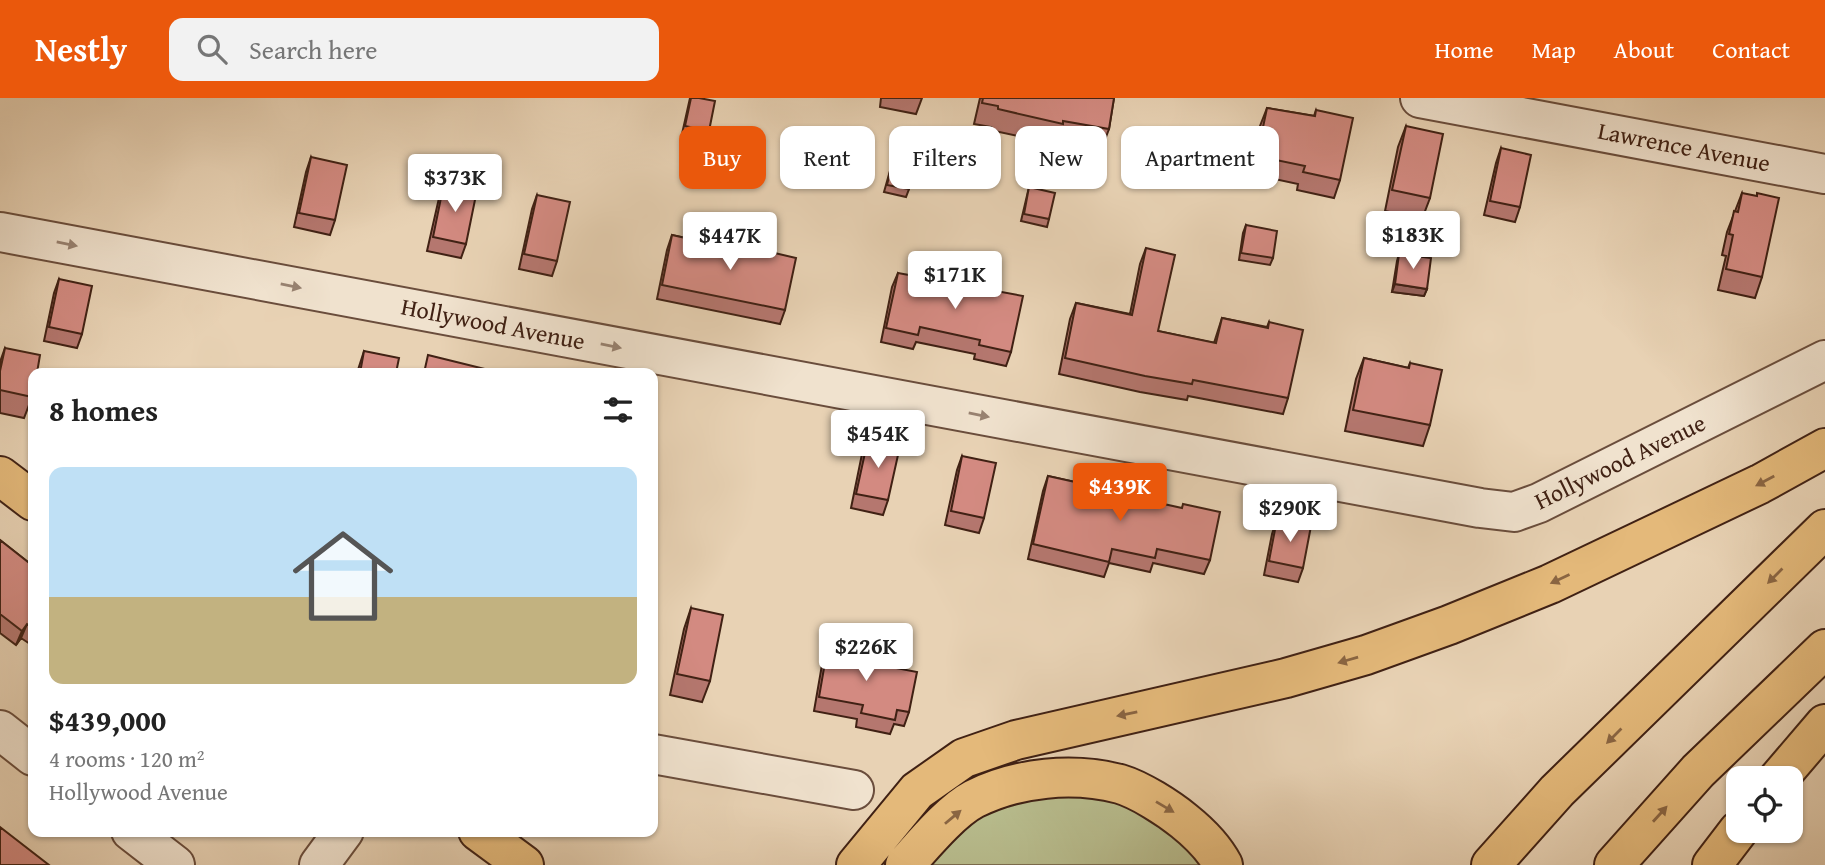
<!DOCTYPE html>
<html lang="en">
<head>
<meta charset="utf-8">
<style>
  body { margin:0; font-family:"Gentium Book Plus",serif; background:#f2f2f2; color:#222; height:100vh; display:flex; flex-direction:column; font-size:26px; white-space:nowrap }
  * { box-sizing:border-box; margin:0 }
  p { font-size:23px; color:#767676 }
  .icon { flex:none; width:38px; height:38px; fill:none; stroke:currentColor; stroke-width:2; stroke-linecap:round; stroke-linejoin:round }
  .map { position:relative; flex:1; overflow:hidden }
  .sheet { position:absolute; left:28px; top:270px; width:630px; height:469px; display:flex; flex-direction:column; background:#fff; border-radius:14px; box-shadow:0 2px 5px #0004 }
  .sheet>* { flex:none }
  .guide { position:absolute; left:679px; top:28px; width:665px; height:63px; display:flex; gap:14px }
  .controls { position:absolute; left:1726px; top:668px; display:grid; gap:14px }
  .controls a { display:grid; place-items:center; width:77px; height:77px; border-radius:14px; background:#fff; box-shadow:0 2px 5px #0004; font-size:35px }
  .price { position:absolute; translate:-50% -60px; padding:0 16px; border-radius:7px; background:#fff; color:#222; font-size:23px; line-height:46px; filter:drop-shadow(0 2px 4px #0008) }
  .price::after { content:''; position:absolute; left:50%; top:42px; width:21px; height:16px; margin-left:-10px; background:inherit; clip-path:polygon(0 0,100% 0,50% 100%) }
  .price.on { background:#ea580c; color:#fff }
  ul { padding:0; list-style:none }
  li { display:grid; align-content:center; gap:14px; height:371px; padding:0 21px }
  li+li { border-top:2px solid #e0e0e0 }
  li span { display:grid; place-items:center; height:217px; border-radius:14px; color:#555 }
  li>.icon { margin-inline-start:auto }
  span .icon { width:126px; height:126px; fill:#fffc; stroke-width:1 }
  li b { font-size:30px }
  h2 { display:flex; justify-content:space-between; align-items:center; height:84px; padding:0 21px; font-size:30px }
  .chip { padding:0 24px; border-radius:14px; background:#fff; box-shadow:0 2px 5px #0004; font-size:24px; line-height:63px }
  .chip.on { background:#ea580c; color:#fff }
  header { display:flex; align-items:center; gap:42px; box-sizing:border-box; height:98px; padding:0 35px; background:#ea580c; color:#fff }
  header strong { font-size:33px }
  nav { display:flex; gap:38px; margin-inline-start:auto; font-size:24px }
  .search { width:490px; height:63px; background:#f2f2f2; display:flex; align-items:center; gap:18px; box-sizing:border-box; padding:0 24px; border-radius:14px; color:#767676; font-size:26px }
  .map>svg:first-child { display:block }
  .green { fill:#b7bb8c; stroke:#7c6e50; stroke-width:2 }
  .lines { fill:none; stroke-linecap:round; stroke-linejoin:round }
  .minor-casing { stroke:#6a4d3c; stroke-width:42 }
  .major-casing { stroke:#402114; stroke-width:42 }
  .highway-casing { stroke:#402114; stroke-width:42 }
  .minor { stroke:#f0e2ce; stroke-width:38 }
  .major { stroke:#e4b97a; stroke-width:38 }
  .highway { stroke:#e4b97a; stroke-width:38 }
  .wall { fill:#b5776f; stroke:#402114; stroke-width:2 }
  .shaded-wall { fill:#94615a; stroke:#402114; stroke-width:2 }
  .building { fill:#d38a81; stroke:#402114; stroke-width:2 }
  .oneway { fill:#988271 }
  .oneway2 { fill:#8a6542 }
  .labels { text-anchor:middle; stroke-width:6; stroke-linejoin:round; paint-order:stroke }
  .street-label { font-size:24px; fill:#402114; stroke:#f0e2ce }
</style>
</head>
<body>
<header>
<strong>Nestly</strong>
<div class="search"><svg class="icon" aria-label="search" viewBox="0 0 24 24"><circle cx="10" cy="10" r="6"/><path d="M15 15l6 6"/></svg>Search here</div>
<nav><a>Home</a><a>Map</a><a>About</a><a>Contact</a></nav>
</header>
<div class="map">
<svg width="1825" height="767" viewBox="0 0 1825 767">
  <rect width="100%" height="100%" fill="#e8d2b4"/>
  <filter id="stains"><feTurbulence type="fractalNoise" baseFrequency=".00286" numOctaves="4"/><feColorMatrix values="0 0 0 0 .2 0 0 0 0 .09 0 0 0 0 .02 0 0 0 .5 -.17"/></filter>
  <radialGradient id="worn" r=".72"><stop offset=".6" stop-color="#630" stop-opacity="0"/><stop offset="1" stop-color="#630" stop-opacity=".3"/></radialGradient>
  <path class="green" d="M 1023,696 L 1110,698 L 1167,723 L 1208,767 L 928,767 L 981,714 Z"/>
  <g class="lines">
    <g class="minor-casing">
      <path id="minor" d="M 1420,0 L 1825,76
        M 0,134 L 1480,410 L 1514,414 L 1539,405 L 1825,262
        M 0,632 L 33,658
        M 653,656 L 854,692
        M 131,733 L 175,767
        M 319,767 L 344,733"/>
    </g>
    <g class="major-casing">
      <path id="major" d="M 0,378 L 33,403
        M 478,733 L 524,767"/>
    </g>
    <g class="highway-casing">
      <path id="highway" d="M 1778,681 L 1825,626
        M 856,767 L 917,693 L 964,660 L 1016,642 L 1286,580 L 1366,557 L 1449,527 L 1550,486 L 1760,386 L 1825,350
        M 905,767 C 923,747 951,713 974,701 C 1018,679 1073,674 1120,686 C 1140,692 1168,710 1184,723 C 1199,735 1214,750 1223,767
        M 1491,767 L 1557,693 L 1825,431
        M 1614,767 L 1698,673 L 1825,551
        M 1712,767 L 1738,733"/>
    </g>
    <use href="#minor" class="minor"/>
    <use href="#major" class="major"/>
    <use href="#highway" class="highway"/>
  </g>
  <path class="wall" d="M 690,0 L 709,33 L 706,40 L 682,36 Z
    M 881,0 L 922,0 L 916,16 L 880,9 Z
    M 980,0 L 1114,0 L 1109,31 L 1101,52 L 1056,43 L 1055,46 L 990,32 L 991,29 L 974,26 Z
    M 1267,10 L 1314,18 L 1316,12 L 1340,82 L 1334,100 L 1297,92 L 1298,86 L 1251,76 L 1260,28 Z
    M 1406,28 L 1430,100 L 1422,121 L 1385,113 L 1398,49 Z
    M 1501,50 L 1520,109 L 1515,124 L 1484,117 L 1496,65 Z
    M 311,59 L 335,122 L 330,137 L 294,129 L 306,74 Z
    M 893,62 L 909,91 L 906,99 L 884,94 Z
    M 444,85 L 466,146 L 461,160 L 427,153 L 439,100 Z
    M 1029,89 L 1049,121 L 1047,129 L 1021,123 Z
    M 1742,95 L 1762,179 L 1755,200 L 1718,192 L 1726,158 L 1722,157 L 1727,134 Z
    M 537,97 L 557,163 L 552,178 L 519,171 L 532,111 Z
    M 1246,127 L 1273,160 L 1270,167 L 1239,162 L 1243,135 Z
    M 672,137 L 721,148 L 723,143 L 785,212 L 780,226 L 657,201 L 667,152 Z
    M 1146,150 L 1158,233 L 1214,245 L 1222,220 L 1267,229 L 1269,224 L 1288,300 L 1283,316 L 1188,298 L 1187,302 L 1140,294 L 1059,276 L 1070,221 L 1076,205 L 1130,216 L 1140,166 Z
    M 1399,156 L 1427,191 L 1424,198 L 1392,194 L 1397,163 Z
    M 898,175 L 1011,254 L 1006,268 L 974,261 L 975,256 L 916,244 L 913,251 L 881,244 L 892,189 Z
    M 59,181 L 82,236 L 77,250 L 44,243 L 54,195 Z
    M 5,250 L 32,299 L 24,320 L 0,315 L 0,264 Z
    M 364,253 L 396,275 L 357,275 Z
    M 1364,260 L 1408,270 L 1410,265 L 1430,327 L 1423,348 L 1345,333 L 1356,281 Z
    M 868,341 L 888,402 L 883,417 L 851,410 L 862,356 Z
    M 962,358 L 984,420 L 979,435 L 945,427 L 957,372 Z
    M 1048,378 L 1088,387 L 1091,381 L 1123,397 L 1210,462 L 1204,476 L 1153,465 L 1150,474 L 1109,465 L 1104,479 L 1028,461 L 1043,393 Z
    M 1277,421 L 1303,470 L 1298,484 L 1264,477 L 1272,436 Z
    M 0,442 L 33,468 L 33,548 L 21,540 L 16,547 L 0,535 Z
    M 691,510 L 710,583 L 702,604 L 670,597 L 684,531 Z
    M 828,547 L 865,564 L 909,614 L 904,628 L 894,626 L 890,636 L 856,629 L 857,621 L 814,613 L 823,561 Z"/>
  <path class="shaded-wall" d="M 1395,186 L 1427,191 L 1424,198 L 1392,194 Z
    M 27,526 L 21,540 L 16,547 L 22,533 Z"/>
  <path class="building" d="M 691,0 L 699,0 L 715,3 L 709,33 L 685,28 Z
    M 983,0 L 1114,0 L 1109,31 L 1063,23 L 1063,26 L 998,11 L 998,8 L 982,5 Z
    M 1267,10 L 1315,18 L 1316,12 L 1353,20 L 1340,82 L 1303,74 L 1305,68 L 1257,58 Z
    M 1406,28 L 1443,36 L 1430,100 L 1392,92 Z
    M 1501,50 L 1531,57 L 1520,109 L 1490,103 Z
    M 311,59 L 347,67 L 335,122 L 299,115 Z
    M 893,62 L 914,67 L 909,91 L 887,87 Z
    M 444,85 L 477,92 L 466,146 L 433,139 Z
    M 1029,89 L 1055,95 L 1049,121 L 1024,116 Z
    M 1742,95 L 1757,98 L 1757,95 L 1779,100 L 1762,179 L 1726,171 L 1733,137 L 1729,136 L 1734,113 L 1738,114 Z
    M 537,97 L 570,104 L 557,163 L 524,156 Z
    M 1246,127 L 1277,133 L 1273,160 L 1241,155 Z
    M 672,137 L 722,148 L 723,143 L 796,160 L 785,212 L 662,187 Z
    M 1146,150 L 1175,157 L 1158,233 L 1216,245 L 1222,220 L 1268,230 L 1269,224 L 1303,232 L 1288,300 L 1193,282 L 1192,286 L 1145,278 L 1065,260 L 1076,205 L 1132,217 Z
    M 1399,156 L 1431,160 L 1427,191 L 1395,186 Z
    M 898,175 L 1023,198 L 1011,254 L 979,247 L 980,242 L 920,229 L 918,237 L 886,230 Z
    M 59,181 L 92,188 L 82,236 L 49,229 Z
    M 5,250 L 40,257 L 37,275 L 33,275 L 33,291 L 32,299 L 0,292 L 0,273 Z
    M 364,253 L 399,260 L 396,275 L 360,275 Z
    M 428,257 L 501,275 L 424,275 Z
    M 1364,260 L 1409,270 L 1410,265 L 1442,272 L 1430,327 L 1353,312 Z
    M 868,341 L 900,348 L 888,402 L 856,396 Z
    M 962,358 L 996,365 L 984,420 L 951,413 Z
    M 1048,378 L 1089,387 L 1091,381 L 1125,389 L 1123,397 L 1182,410 L 1183,406 L 1220,414 L 1210,462 L 1157,451 L 1155,460 L 1112,451 L 1109,464 L 1033,446 Z
    M 1277,421 L 1311,428 L 1303,470 L 1269,463 Z
    M 0,442 L 33,468 L 33,530 L 27,526 L 22,533 L 0,516 Z
    M 691,510 L 723,517 L 710,583 L 677,576 Z
    M 828,547 L 867,554 L 865,564 L 917,574 L 909,614 L 897,612 L 895,622 L 861,615 L 863,607 L 819,599 Z
    M 0,729 L 49,767 L 0,767 Z"/>
  <defs><path id="oneway-solid" d="M-6-.8H1V-3.2L6.5 0L1 3.2V.8H-6Z" transform="scale(1.75)"/></defs>
  <g class="oneway">
    <use href="#oneway-solid" transform="translate(67 146) rotate(11)"/>
    <use href="#oneway-solid" transform="translate(291 188) rotate(11)"/>
    <use href="#oneway-solid" transform="translate(611 248) rotate(11)"/>
    <use href="#oneway-solid" transform="translate(979 317) rotate(11)"/>
  </g>
  <g class="oneway2">
    <use href="#oneway-solid" transform="translate(1765 383) rotate(152)"/>
    <use href="#oneway-solid" transform="translate(1775 478) rotate(135)"/>
    <use href="#oneway-solid" transform="translate(1560 481) rotate(155)"/>
    <use href="#oneway-solid" transform="translate(1348 562) rotate(164)"/>
    <use href="#oneway-solid" transform="translate(1127 616) rotate(168)"/>
    <use href="#oneway-solid" transform="translate(1614 638) rotate(135)"/>
    <use href="#oneway-solid" transform="translate(1165 709) rotate(31)"/>
    <use href="#oneway-solid" transform="translate(1660 716) rotate(-48)"/>
    <use href="#oneway-solid" transform="translate(953 719) rotate(-40)"/>
  </g>
  <g class="labels">
    <g class="street-label">
      <text transform="translate(1684 49) rotate(11)" y="8">Lawrence Avenue</text>
      <text transform="translate(493 226) rotate(11)" y="8">Hollywood Avenue</text>
      <text transform="translate(1620 364) rotate(-26)" y="8">Hollywood Avenue</text>
    </g>
  </g>
  <rect width="100%" height="100%" filter="url(#stains)"/>
  <rect width="100%" height="100%" fill="url(#worn)"/>
</svg>
<div class="controls">
<a><svg class="icon" aria-label="locate" viewBox="0 0 24 24"><circle cx="12" cy="12" r="6"/><path d="M12 2v4M12 18v4M2 12h4M18 12h4"/></svg></a>
</div>
<b class="price" style="left:455px;top:116px">$373K</b>
<b class="price" style="left:1413px;top:173px">$183K</b>
<b class="price" style="left:730px;top:174px">$447K</b>
<b class="price" style="left:955px;top:213px">$171K</b>
<b class="price" style="left:878px;top:372px">$454K</b>
<b class="price on" style="left:1120px;top:425px">$439K</b>
<b class="price" style="left:1290px;top:446px">$290K</b>
<b class="price" style="left:866px;top:585px">$226K</b>
<div class="guide">
<a class="chip on">Buy</a>
<a class="chip">Rent</a>
<a class="chip">Filters</a>
<a class="chip">New</a>
<a class="chip">Apartment</a>
</div>
<section class="sheet">
<h2>8 homes<svg class="icon" aria-label="filters" viewBox="0 0 24 24"><path d="M4 7h16M4 17h16"/><circle cx="9" cy="7" r="2"/><circle cx="15" cy="17" r="2"/></svg></h2>
<ul>
<li><span style="background:linear-gradient(#bfe0f5 60%,#c2b280 0)"><svg class="icon" aria-label="home" viewBox="0 0 24 24"><path d="M3 11l9-7 9 7M6 9v11h12V9"/></svg></span><div><b>$439,000</b><p>4 rooms · 120 m²</p><p>Hollywood Avenue</p></div></li>
</ul>
</section>
</div>
</body>
</html>
